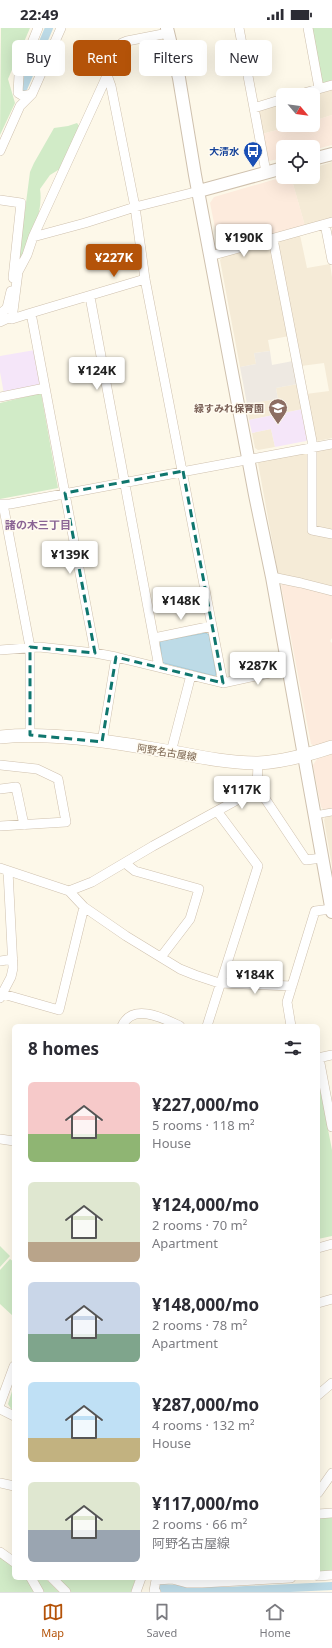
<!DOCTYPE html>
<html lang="en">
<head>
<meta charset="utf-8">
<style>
  body { margin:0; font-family:"Noto Sans","Noto Sans JP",sans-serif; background:#f2f2f3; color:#2b2b33; height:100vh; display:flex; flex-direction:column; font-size:15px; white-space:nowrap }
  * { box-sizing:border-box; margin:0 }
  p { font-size:13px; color:#7c7c81 }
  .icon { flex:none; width:22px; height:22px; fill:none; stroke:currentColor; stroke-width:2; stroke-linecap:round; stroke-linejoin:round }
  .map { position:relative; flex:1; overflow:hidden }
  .details { position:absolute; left:12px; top:996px; width:308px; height:556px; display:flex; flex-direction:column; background:#fff; border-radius:6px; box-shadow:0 4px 16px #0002 }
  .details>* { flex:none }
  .banner { position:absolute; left:12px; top:12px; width:308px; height:36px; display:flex; gap:8px }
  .needle { width:26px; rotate:119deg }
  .controls { position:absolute; left:276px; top:60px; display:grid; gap:8px }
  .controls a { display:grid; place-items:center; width:44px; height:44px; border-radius:6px; background:#fff; box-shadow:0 4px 16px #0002; font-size:20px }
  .price { position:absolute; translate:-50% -34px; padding:0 9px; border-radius:4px; background:#fff; color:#222; font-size:13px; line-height:26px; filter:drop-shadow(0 1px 2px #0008) }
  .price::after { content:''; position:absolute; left:50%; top:24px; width:12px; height:9px; margin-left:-6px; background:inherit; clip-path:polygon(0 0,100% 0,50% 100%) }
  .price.active { background:#b45309; color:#fff }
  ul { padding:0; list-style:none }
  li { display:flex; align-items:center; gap:12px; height:100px; padding:0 16px }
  li span { display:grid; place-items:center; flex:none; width:112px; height:80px; border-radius:6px; color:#555 }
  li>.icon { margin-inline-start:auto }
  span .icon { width:48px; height:48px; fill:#fffc; stroke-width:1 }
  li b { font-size:17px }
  h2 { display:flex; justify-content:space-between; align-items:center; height:48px; padding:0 16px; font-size:17px }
  .pill { padding:0 14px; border-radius:6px; background:#fff; box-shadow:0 4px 16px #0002; font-size:14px; line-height:36px }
  .pill.active { background:#b45309; color:#fff }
  .status { display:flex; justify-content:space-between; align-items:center; height:28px; padding:0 20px; background:#fff; direction:ltr }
  .status svg { height:11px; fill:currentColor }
  .dock { display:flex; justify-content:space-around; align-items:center; height:56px; border-top:1px solid #e1e1e2; background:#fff; font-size:11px; color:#7c7c81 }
  .dock a { display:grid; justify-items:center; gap:2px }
  .dock .active { color:#b45309 }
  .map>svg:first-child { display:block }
  .residential { fill:#f5ebd7 }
  .commercial { fill:#fdebdd }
  .industrial { fill:#eee9e2 }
  .education { fill:#f5e6f9 }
  .green { fill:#d1ebc7 }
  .water { fill:#bddbe7; stroke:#a3cad9 }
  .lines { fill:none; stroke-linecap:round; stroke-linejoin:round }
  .canal { stroke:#bddbe7; stroke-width:8 }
  .pedestrian-casing { stroke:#cfc1ae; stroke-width:8 }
  .minor-casing { stroke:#cfc1ae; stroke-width:10 }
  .tertiary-casing { stroke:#cfc1ae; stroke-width:14 }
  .secondary-casing { stroke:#d2c2ac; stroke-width:14 }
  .pedestrian { stroke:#fff; stroke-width:7 }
  .minor { stroke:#fff; stroke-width:9 }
  .tertiary { stroke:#fff; stroke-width:12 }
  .secondary { stroke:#fff; stroke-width:13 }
  .marked { fill:none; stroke:#0f766e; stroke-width:3; stroke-dasharray:8 5; stroke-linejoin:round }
  .labels { text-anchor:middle; stroke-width:3; stroke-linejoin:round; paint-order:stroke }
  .transit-label { font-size:10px; font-weight:bold; fill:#164399; stroke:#fffbf0; text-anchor:end }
  .education-label { font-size:10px; font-weight:bold; fill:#785e54; stroke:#fffbf0; text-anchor:end }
  .street-label { font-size:10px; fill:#78614c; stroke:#fffbf0 }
  .neighbourhood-label { font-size:11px; font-weight:bold; fill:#8a6494; stroke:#fffbf0 }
</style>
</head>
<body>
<div class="status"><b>22:49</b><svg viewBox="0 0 49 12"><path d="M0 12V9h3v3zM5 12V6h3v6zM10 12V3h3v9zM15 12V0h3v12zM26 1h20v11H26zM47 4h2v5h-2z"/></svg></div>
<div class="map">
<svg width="332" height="1564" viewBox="0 0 332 1564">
  <rect width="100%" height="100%" fill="#fdf8e9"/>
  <path class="residential" d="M 332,61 L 332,87 L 313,93 L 313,67 Z
    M 283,74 L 283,97 L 296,97 L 262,106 L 258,85 L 260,81 Z
    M 332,134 L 332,191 L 305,198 L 291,149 L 313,149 L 313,140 Z
    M 300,207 L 307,240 L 330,236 L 332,249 L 332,410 L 318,413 L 314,410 L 306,366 L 329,363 L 324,335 L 301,338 L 277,216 L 279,213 Z
    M 268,216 L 271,217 L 289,308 L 268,312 L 270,323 L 254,325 L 256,336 L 240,339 L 220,232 L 223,228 Z
    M 298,356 L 303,381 L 249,392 L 247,376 L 278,371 L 276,360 Z
    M 271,401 L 275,419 L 258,422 L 255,420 L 252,405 Z
    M 332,418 L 332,503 L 319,501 L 315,496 L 315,426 L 318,421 Z
    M 304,423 L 309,426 L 310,505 L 332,509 L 332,560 L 281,548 L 278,545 L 258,435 L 262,431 Z
    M 332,786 L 332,838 L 324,792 L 326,787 Z"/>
  <path class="commercial" d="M 332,87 L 332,117 L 313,122 L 313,119 L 283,119 L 283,130 L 269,133 L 267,132 L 262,106 L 296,97 L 313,97 L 313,93 Z
    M 283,149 L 291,149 L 305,198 L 222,221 L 219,220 L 210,175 L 214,169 Z
    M 283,555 L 332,565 L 332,610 L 330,613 L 332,615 L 332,715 L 317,719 L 311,716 L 281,557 Z
    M 332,726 L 332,781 L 324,782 L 321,779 L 313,737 L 317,731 Z"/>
  <path class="industrial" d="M 270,323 L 272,337 L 293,333 L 298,356 L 276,360 L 278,371 L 247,376 L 240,339 L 256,336 L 254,325 Z"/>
  <path class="education" d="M 35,322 L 41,356 L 40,358 L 4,366 L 0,344 L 0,328 Z
    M 303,381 L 309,409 L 306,413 L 275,419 L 271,401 L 252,405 L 249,392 Z"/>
  <path class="green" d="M 1,0 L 30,0 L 8,51 L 15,75 L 0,107 Z
    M 311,0 L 332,0 L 332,54 L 321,55 Z
    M 77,95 L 80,99 L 63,139 L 50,147 L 40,161 C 44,187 28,213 18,236 L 30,144 L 34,135 L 54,100 L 68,98 Z
    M 41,365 L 58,460 L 0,471 L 0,375 Z
    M 318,1050 L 332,1122 L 332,1208 L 318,1211 Z
    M 0,1218 L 10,1228 L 0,1239 Z
    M 10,1231 L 14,1234 L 13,1288 L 0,1276 L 0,1242 Z
    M 14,1357 L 14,1385 L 8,1376 Z
    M 318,1489 L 332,1489 L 332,1545 L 318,1546 Z
    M 0,1528 L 14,1539 L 14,1550 L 26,1550 L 36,1564 L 0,1564 Z
    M 34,1550 L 45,1550 L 59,1564 L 41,1564 Z
    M 58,1550 L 136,1550 L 131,1564 L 71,1564 Z"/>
  <path class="water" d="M 206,605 L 209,607 L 216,646 L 215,648 L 164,635 L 162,633 L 160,613 Z"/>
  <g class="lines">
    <path class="canal" d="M 23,61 L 49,0
      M 159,1560 L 227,1563 L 332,1558"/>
    <g class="pedestrian-casing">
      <path id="pedestrian" d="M 315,787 L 332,784"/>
    </g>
    <g class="minor-casing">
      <path id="minor" d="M 239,0 L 266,144
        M 308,0 L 319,60
        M 107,47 L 111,58 L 135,179 L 145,251 L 223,655
        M 32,66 L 23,68 L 18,65 L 19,47 L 38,0
        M 297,67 L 332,57
        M 254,80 L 283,71
        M 0,123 L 20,78 L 32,66 L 61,0
        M 0,172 L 21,175 L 13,250
        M 325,196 L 332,232
        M 33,209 L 85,195 L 135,179 L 199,163
        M 273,211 L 312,413 L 312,502 L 332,506
        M 210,228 L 332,194
        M 90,269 L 159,639
        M 31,285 L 12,291 L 18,244 L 27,227 L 33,209 L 122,15 L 127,13 L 168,5
        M 0,286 L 7,280 L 11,263
        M 0,294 L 13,288
        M 0,369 L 45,360
        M 0,476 L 10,476 L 332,416
        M 3,476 L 30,619 L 30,707
        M 272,549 L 301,555 L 332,563
        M 154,610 L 212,598
        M 0,622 L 39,619 L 95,625 L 116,629 L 223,655 L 289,641
        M 95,625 L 31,285 L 145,251
        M 102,714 L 116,629
        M 171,724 L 191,647
        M 258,735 L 257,761 L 262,766 L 306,832 L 322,830
        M 0,737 L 37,741 L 58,751 L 66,794 L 0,798
        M 0,761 L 16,759 L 24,797
        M 125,835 L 135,843 L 199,861 L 190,891 L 161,929
        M 0,840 L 69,863 L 84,879 L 126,908 L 180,941 L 195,947 L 219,955 L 292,958
        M 69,863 L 92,854 L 153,818 L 257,761
        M 0,933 L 13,931
        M 3,966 L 59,982 L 84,879
        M 0,970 L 11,949 L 13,940 L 8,843
        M 122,998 C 133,974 165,991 180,998
        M 207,998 L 258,838 L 217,783
        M 291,998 L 287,974 L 315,883 L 332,881
        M 318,1030 L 332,1027
        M 319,1030 L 332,1099
        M 0,1111 L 14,1113
        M 318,1220 L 332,1216
        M 318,1275 L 332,1271
        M 318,1367 L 332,1355
        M 0,1376 L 14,1338
        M 0,1381 L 14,1388
        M 0,1455 L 14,1458
        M 318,1465 L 332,1445
        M 318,1486 L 332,1485
        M 0,1524 L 14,1534
        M 318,1548 L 332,1547
        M 31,1550 L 39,1564
        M 52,1550 L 66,1564
        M 136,1564 L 141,1550
        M 156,1564 L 154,1563 L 156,1552 L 172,1551 L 187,1555 L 202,1555 L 291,1550"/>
    </g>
    <g class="tertiary-casing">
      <path id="tertiary" d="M 167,0 L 179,50 L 195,147 L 255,467 L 272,549 L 332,884
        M 313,131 L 332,126
        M 199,163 L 283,140"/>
    </g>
    <g class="secondary-casing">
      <path id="secondary" d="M 0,709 C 57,703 122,716 179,725 C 205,730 231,735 258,735 C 283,734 308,727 332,719"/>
    </g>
    <use href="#pedestrian" class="pedestrian"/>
    <use href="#minor" class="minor"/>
    <use href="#tertiary" class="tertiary"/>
    <use href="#secondary" class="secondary"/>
  </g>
  <path class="marked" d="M 183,443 L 223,655 L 116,629 L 102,714 L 30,707 L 30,619 L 95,625 L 65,465 Z"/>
  <defs>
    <g id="bus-pin" transform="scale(1)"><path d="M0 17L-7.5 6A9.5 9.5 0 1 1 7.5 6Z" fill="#1a4fb4" stroke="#fffbf0"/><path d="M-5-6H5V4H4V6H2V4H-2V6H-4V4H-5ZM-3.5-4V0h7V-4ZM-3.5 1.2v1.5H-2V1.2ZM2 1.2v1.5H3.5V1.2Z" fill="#fff"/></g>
    <g id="school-pin" transform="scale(1)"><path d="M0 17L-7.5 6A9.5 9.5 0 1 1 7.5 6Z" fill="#8d6e63" stroke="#fffbf0"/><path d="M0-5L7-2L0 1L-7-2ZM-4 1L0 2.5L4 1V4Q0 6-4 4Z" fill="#fff"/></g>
  </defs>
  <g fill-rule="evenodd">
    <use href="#bus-pin" x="253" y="123"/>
    <use href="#school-pin" x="278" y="380"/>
  </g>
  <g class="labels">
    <g class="transit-label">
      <text x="239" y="127">大清水</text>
    </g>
    <g class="education-label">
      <text x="264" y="384">緑すみれ保育園</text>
    </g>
    <g class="street-label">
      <text transform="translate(167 724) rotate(9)" y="4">阿野名古屋線</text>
    </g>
    <g class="neighbourhood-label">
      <text x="38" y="501">諸の木三丁目</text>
    </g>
  </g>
</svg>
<div class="controls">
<a><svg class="needle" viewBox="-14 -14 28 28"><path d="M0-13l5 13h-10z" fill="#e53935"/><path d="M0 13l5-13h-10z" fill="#7c7c81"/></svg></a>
<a><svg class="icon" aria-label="locate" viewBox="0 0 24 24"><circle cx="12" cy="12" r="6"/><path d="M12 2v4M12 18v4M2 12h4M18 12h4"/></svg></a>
</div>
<b class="price" style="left:244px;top:230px">¥190K</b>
<b class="price active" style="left:114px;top:250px">¥227K</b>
<b class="price" style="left:97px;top:363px">¥124K</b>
<b class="price" style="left:70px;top:547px">¥139K</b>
<b class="price" style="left:181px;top:593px">¥148K</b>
<b class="price" style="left:258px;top:658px">¥287K</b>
<b class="price" style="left:242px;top:782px">¥117K</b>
<b class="price" style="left:255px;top:967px">¥184K</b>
<div class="banner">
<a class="pill">Buy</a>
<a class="pill active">Rent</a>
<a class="pill">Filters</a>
<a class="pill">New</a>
</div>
<section class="details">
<h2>8 homes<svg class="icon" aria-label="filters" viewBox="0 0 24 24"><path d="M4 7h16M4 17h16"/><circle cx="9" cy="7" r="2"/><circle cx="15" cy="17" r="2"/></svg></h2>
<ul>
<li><span style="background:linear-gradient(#f6c9c9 65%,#8fb573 0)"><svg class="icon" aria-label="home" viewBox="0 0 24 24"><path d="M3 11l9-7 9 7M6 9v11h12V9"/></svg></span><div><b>¥227,000/mo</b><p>5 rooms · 118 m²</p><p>House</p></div></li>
<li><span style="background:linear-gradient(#dfe7d0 75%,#b9a48a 0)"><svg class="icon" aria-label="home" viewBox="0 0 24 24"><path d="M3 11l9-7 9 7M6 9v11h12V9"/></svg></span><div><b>¥124,000/mo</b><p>2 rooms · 70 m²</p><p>Apartment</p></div></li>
<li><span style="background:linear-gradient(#c9d6e8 65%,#7fa58c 0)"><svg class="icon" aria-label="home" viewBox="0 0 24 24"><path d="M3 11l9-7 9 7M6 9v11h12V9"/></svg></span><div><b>¥148,000/mo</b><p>2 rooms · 78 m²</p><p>Apartment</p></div></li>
<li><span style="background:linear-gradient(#bfe0f5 70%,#c2b280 0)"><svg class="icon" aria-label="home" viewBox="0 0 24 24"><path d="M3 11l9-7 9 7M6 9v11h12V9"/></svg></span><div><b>¥287,000/mo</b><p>4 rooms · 132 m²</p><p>House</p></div></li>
<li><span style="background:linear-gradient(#dfe7d0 60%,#9aa5b1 0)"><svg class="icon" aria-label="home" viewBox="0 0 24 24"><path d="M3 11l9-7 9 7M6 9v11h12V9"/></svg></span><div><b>¥117,000/mo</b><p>2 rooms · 66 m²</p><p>阿野名古屋線</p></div></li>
</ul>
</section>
</div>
<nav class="dock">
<a class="active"><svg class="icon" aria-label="map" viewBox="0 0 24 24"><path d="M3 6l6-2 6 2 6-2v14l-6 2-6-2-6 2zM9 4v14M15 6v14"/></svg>Map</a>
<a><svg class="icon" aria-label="saved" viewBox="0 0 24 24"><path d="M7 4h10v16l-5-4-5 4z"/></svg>Saved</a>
<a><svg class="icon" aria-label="home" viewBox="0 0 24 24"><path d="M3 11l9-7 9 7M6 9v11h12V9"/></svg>Home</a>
</nav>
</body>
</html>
